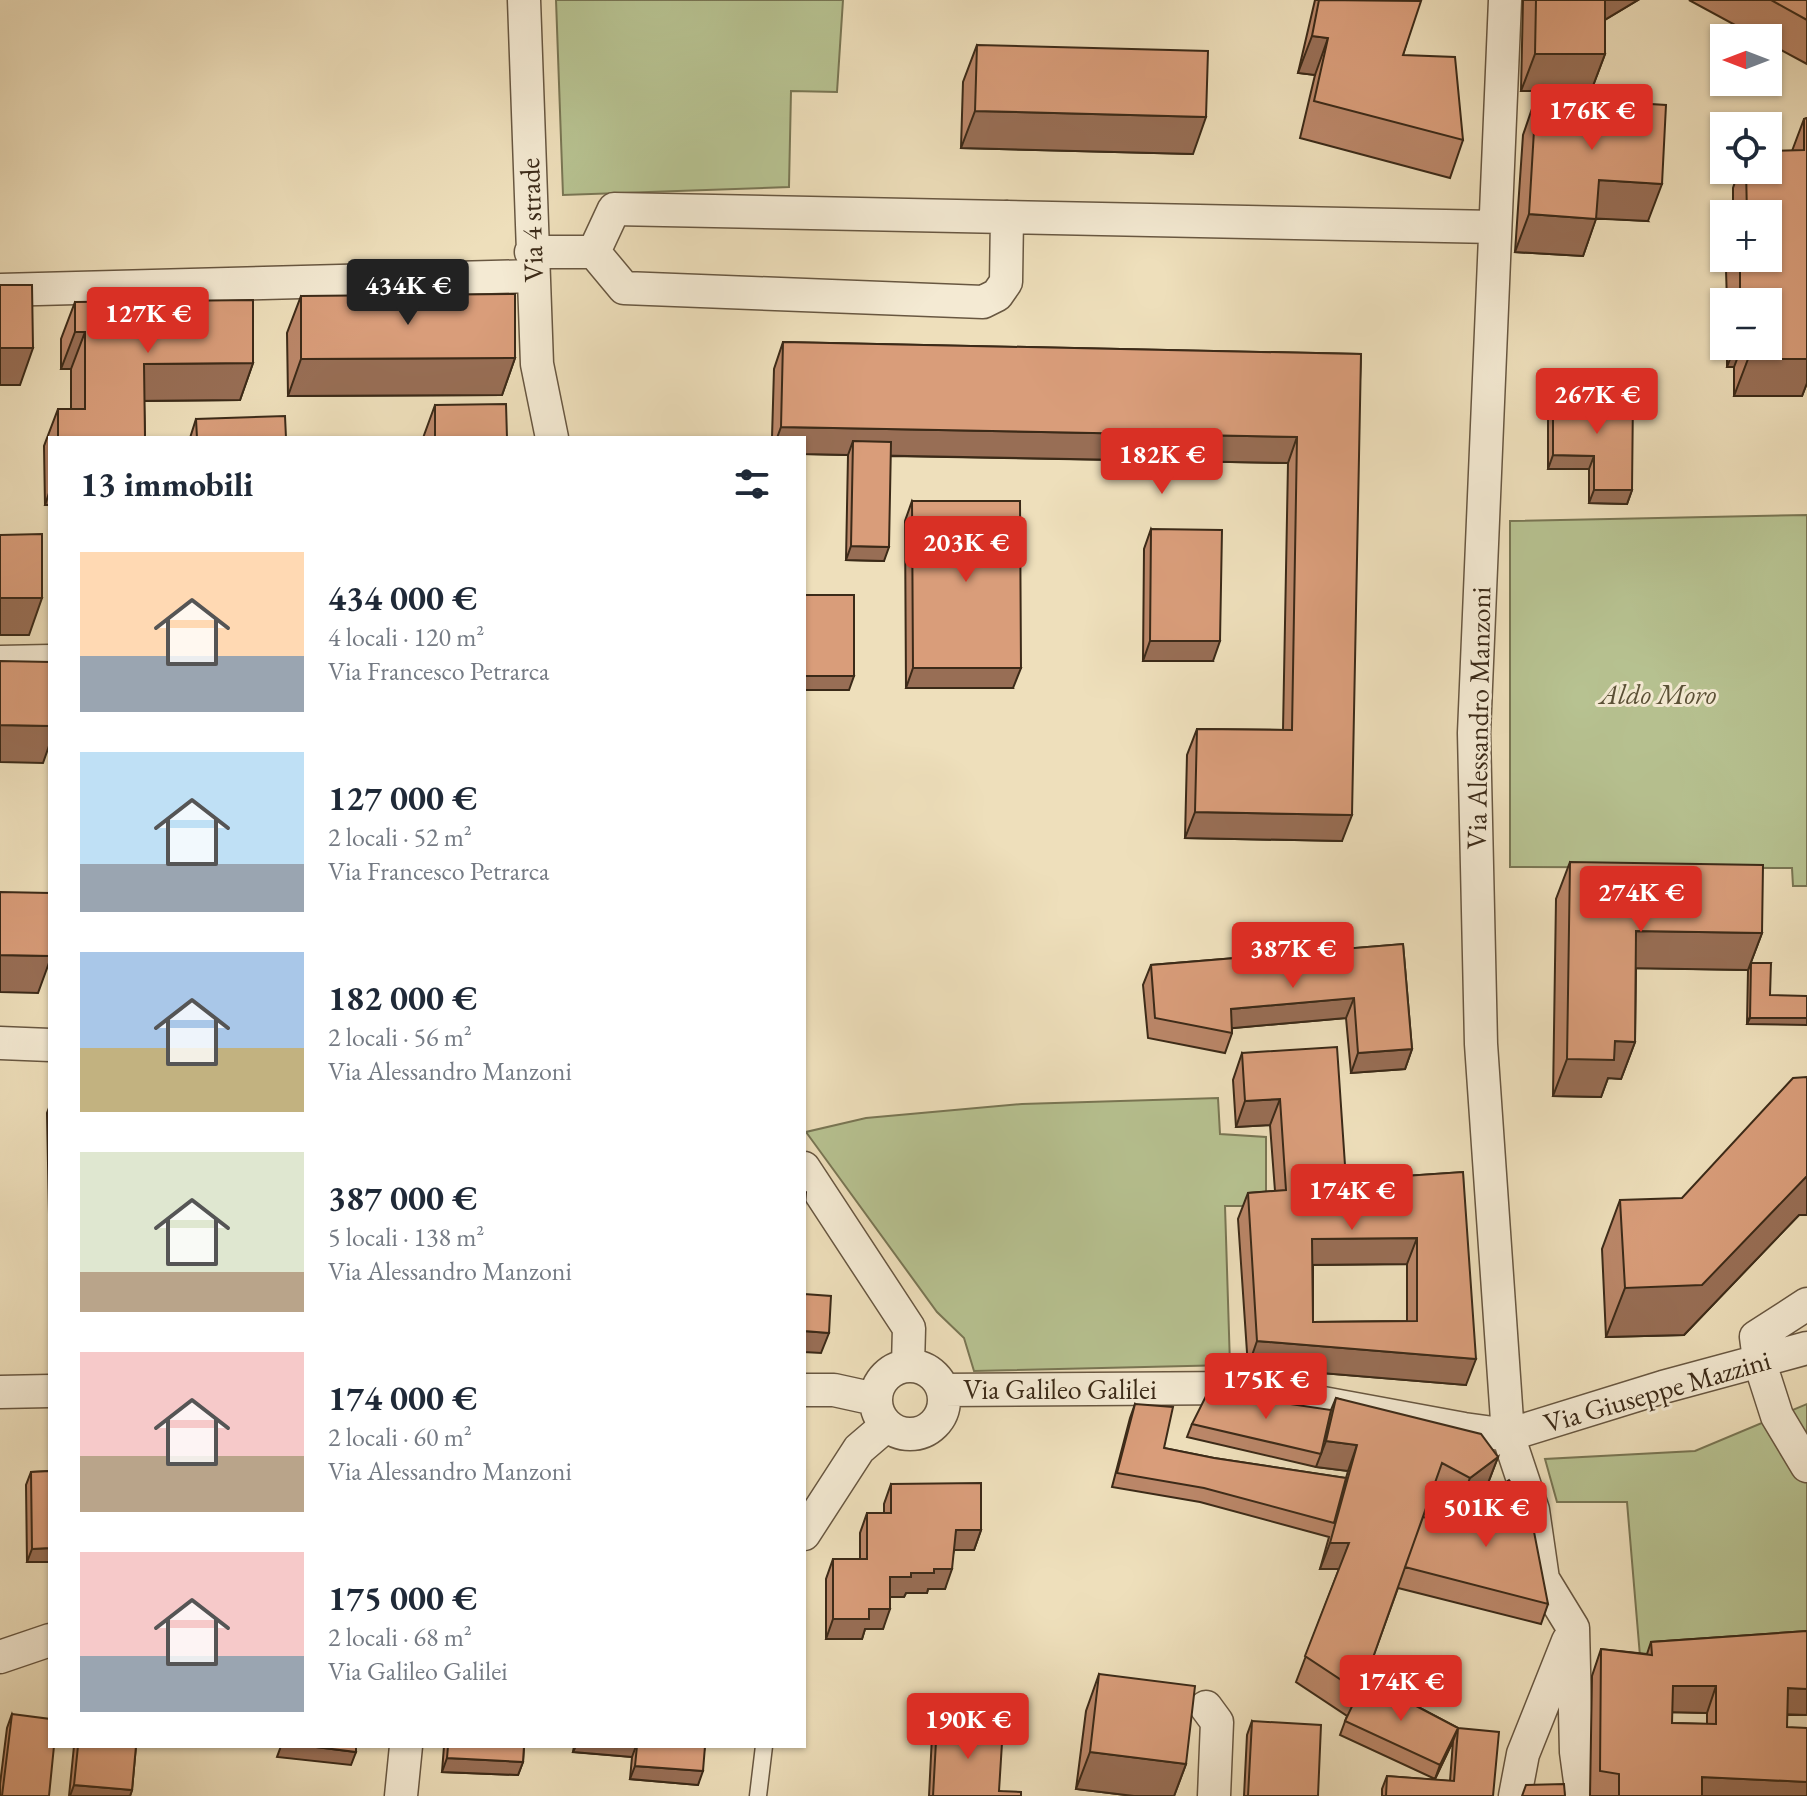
<!DOCTYPE html>
<html lang="it">
<head>
<meta charset="utf-8">
<style>
  body { margin:0; font-family:"EB Garamond",serif; background:#f6f6f7; color:#1f2937; height:100vh; display:flex; flex-direction:column; font-size:30px; white-space:nowrap }
  * { box-sizing:border-box; margin:0 }
  p { font-size:26px; color:#747a83 }
  .icon { flex:none; width:44px; height:44px; fill:none; stroke:currentColor; stroke-width:2; stroke-linecap:round; stroke-linejoin:round }
  .map { position:relative; flex:1; overflow:hidden }
  .details { position:absolute; left:48px; top:436px; width:758px; height:1312px; display:flex; flex-direction:column; background:#fff; border-radius:0px; box-shadow:0 2px 6px #0004 }
  .details>* { flex:none }
  .needle { width:52px; rotate:270deg }
  .fabs { position:absolute; left:1710px; top:24px; display:grid; gap:16px }
  .fabs a { display:grid; place-items:center; width:72px; height:72px; border-radius:0px; background:#fff; box-shadow:0 2px 6px #0004; font-size:40px }
  .price { position:absolute; translate:-50% -68px; padding:0 18px; border-radius:8px; background:#d93025; color:#fff; font-size:26px; line-height:52px; filter:drop-shadow(0 2px 4px #0008) }
  .price::after { content:''; position:absolute; left:50%; top:48px; width:24px; height:18px; margin-left:-12px; background:inherit; clip-path:polygon(0 0,100% 0,50% 100%) }
  .price.current { background:#222; color:#fff }
  ul { padding:0; list-style:none }
  li { display:flex; align-items:center; gap:24px; height:200px; padding:0 32px }
  li span { display:grid; place-items:center; flex:none; width:224px; height:160px; border-radius:0px; color:#555 }
  li>.icon { margin-inline-start:auto }
  span .icon { width:96px; height:96px; fill:#fffc; stroke-width:1 }
  li b { font-size:34px }
  h2 { display:flex; justify-content:space-between; align-items:center; height:96px; padding:0 32px; font-size:34px }
  .map>svg:first-child { display:block }
  .green { fill:#b7c291; stroke:#797654; stroke-width:2 }
  .lines { fill:none; stroke-linecap:round; stroke-linejoin:round }
  .lane-casing { stroke:#685741; stroke-width:19 }
  .street-casing { stroke:#685741; stroke-width:35 }
  .lane { stroke:#f4ead3; stroke-width:16 }
  .street { stroke:#f4ead3; stroke-width:32 }
  .wall { fill:#bb8769; stroke:#3b2a18; stroke-width:2; fill-rule:evenodd }
  .shaded-wall { fill:#986e55; stroke:#3b2a18; stroke-width:2 }
  .building { fill:#d99d7a; stroke:#3b2a18; stroke-width:2; fill-rule:evenodd }
  .labels { text-anchor:middle; stroke-width:6; stroke-linejoin:round; paint-order:stroke }
  .street-label { font-size:28px; fill:#3b2a18; stroke:#f4ead3 }
  .park-label { font-size:28px; font-style:italic; fill:#5a5036; stroke:#f4ead3 }
</style>
</head>
<body>
<div class="map">
<svg width="1807" height="1796" viewBox="0 0 1807 1796">
  <rect width="100%" height="100%" fill="#eedfbb"/>
  <filter id="stains"><feTurbulence type="fractalNoise" baseFrequency=".0025" numOctaves="4"/><feColorMatrix values="0 0 0 0 .2 0 0 0 0 .09 0 0 0 0 .02 0 0 0 .5 -.17"/></filter>
  <radialGradient id="worn" r=".72"><stop offset=".6" stop-color="#630" stop-opacity="0"/><stop offset="1" stop-color="#630" stop-opacity=".3"/></radialGradient>
  <path class="green" d="M 556,0 L 843,0 L 837,92 L 791,91 L 789,187 L 563,195 Z
    M 1807,515 L 1807,886 L 1793,886 L 1792,868 L 1510,867 L 1510,521 Z
    M 1218,1098 L 1220,1134 L 1266,1137 L 1266,1206 L 1225,1206 L 1230,1365 L 974,1371 L 964,1338 L 937,1312 L 806,1132 L 866,1118 L 1022,1104 Z
    M 1807,1404 L 1807,1657 L 1641,1668 L 1627,1502 L 1557,1502 L 1545,1459 L 1695,1451 Z"/>
  <g class="lines">
    <g class="lane-casing">
      <path id="lane" d="M 758,1796 L 764,1746"/>
    </g>
    <g class="street-casing">
      <path id="street" d="M 524,0 L 537,364 L 552,438
        M 1505,0 L 1474,733 L 1481,1044 L 1508,1435 L 1533,1510 L 1543,1579 L 1573,1628 L 1576,1752 L 1582,1796
        M 531,252 L 594,252 L 624,288 L 983,302 L 997,295 L 1006,282 L 1007,217
        M 594,252 L 614,209 L 1495,227
        M 0,290 L 532,276
        M 0,662 L 50,661
        M 0,1043 L 50,1045
        M 804,1168 L 909,1328 L 908,1365
        M 1807,1304 L 1756,1337 L 1759,1360 L 1777,1416 L 1807,1466
        M876 1400a34 34 0 1 1 68 0a34 34 0 1 1-68 0Z
        M 804,1390 L 834,1390 L 875,1399
        M 943,1390 L 1242,1388 L 1464,1429 L 1508,1435 L 1663,1387 L 1807,1348
        M 0,1392 L 50,1391
        M 804,1534 L 859,1449 L 887,1425
        M 0,1657 L 50,1640
        M 1206,1707 L 1217,1722 L 1214,1796
        M 401,1796 L 406,1746
        M 1515,1796 L 1523,1754 L 1568,1641"/>
    </g>
    <use href="#lane" class="lane"/>
    <use href="#street" class="street"/>
  </g>
  <path class="wall" d="M 1315,0 L 1419,0 L 1403,55 L 1463,140 L 1450,178 L 1300,138 L 1315,75 L 1298,73 Z
    M 1523,0 L 1638,0 L 1605,20 L 1605,54 L 1591,91 L 1521,91 Z
    M 1689,0 L 1807,0 L 1807,64 L 1768,43 L 1768,38 L 1759,38 Z
    M 977,45 L 1193,154 L 961,148 L 963,82 Z
    M 1536,97 L 1648,221 L 1596,218 L 1583,256 L 1515,252 L 1523,135 Z
    M 1807,118 L 1807,383 L 1802,396 L 1734,396 L 1734,367 L 1727,367 L 1727,346 L 1768,346 L 1768,302 L 1727,302 L 1726,270 L 1731,258 L 1768,258 L 1768,214 L 1733,214 L 1733,188 L 1739,170 L 1768,170 L 1792,151 L 1804,119 Z
    M 301,296 L 515,358 L 502,395 L 288,396 L 287,333 Z
    M 75,302 L 253,363 L 240,400 L 144,401 L 145,438 L 50,438 L 50,505 L 45,505 L 44,446 L 58,409 L 71,409 L 71,369 L 61,369 L 61,339 Z
    M 783,342 L 1361,354 L 1342,841 L 1185,838 L 1187,755 L 1197,729 L 1283,730 L 1288,463 L 890,456 L 884,561 L 846,560 L 848,455 L 804,454 L 804,438 L 772,438 L 774,369 Z
    M 1553,395 L 1632,490 L 1627,504 L 1589,503 L 1589,469 L 1548,469 L 1548,409 Z
    M 435,405 L 507,438 L 423,438 Z
    M 196,419 L 286,438 L 190,438 Z
    M 912,501 L 1013,688 L 906,688 L 905,521 Z
    M 1151,529 L 1213,661 L 1143,661 L 1144,549 Z
    M 1570,862 L 1762,933 L 1748,970 L 1636,968 L 1635,1042 L 1621,1079 L 1608,1078 L 1601,1097 L 1553,1096 L 1556,899 Z
    M 1403,944 L 1412,1049 L 1405,1069 L 1351,1073 L 1346,1018 L 1232,1028 L 1232,1033 L 1225,1053 L 1148,1038 L 1143,985 L 1151,965 Z
    M 1751,963 L 1771,963 L 1747,1024 L 1748,970 Z
    M 1242,1053 L 1346,1180 L 1463,1172 L 1466,1385 L 1248,1367 L 1238,1219 L 1248,1193 L 1275,1191 L 1270,1125 L 1236,1127 L 1233,1080 ZM 1407,1264 L 1407,1321 L 1313,1322 L 1313,1265 Z
    M 50,1105 L 50,1265 L 47,1113 Z
    M 1620,1200 L 1799,1215 L 1684,1335 L 1606,1337 L 1602,1249 Z
    M 1336,1398 L 1498,1457 L 1488,1483 L 1460,1504 L 1433,1490 L 1423,1517 L 1478,1529 L 1477,1516 L 1485,1496 L 1548,1604 L 1541,1624 L 1398,1588 L 1365,1679 L 1458,1728 L 1493,1796 L 1382,1796 L 1382,1789 L 1387,1776 L 1450,1781 L 1453,1741 L 1435,1779 L 1340,1735 L 1347,1716 L 1296,1682 L 1339,1569 L 1320,1569 L 1329,1537 L 1200,1502 L 1112,1487 L 1130,1418 L 1135,1404 L 1164,1448 L 1214,1458 L 1346,1478 L 1348,1471 L 1316,1467 L 1187,1437 L 1192,1424 L 1331,1410 Z
    M 50,1471 L 50,1562 L 27,1562 L 26,1485 L 31,1472 Z
    M 891,1484 L 981,1530 L 974,1550 L 954,1550 L 945,1589 L 928,1589 L 927,1593 L 906,1593 L 904,1597 L 890,1597 L 883,1629 L 865,1629 L 862,1639 L 826,1639 L 826,1579 L 833,1559 L 860,1559 L 860,1533 L 867,1513 L 884,1513 L 884,1504 Z
    M 1807,1631 L 1807,1715 L 1787,1715 L 1787,1727 L 1807,1796 L 1590,1796 L 1592,1676 L 1601,1649 L 1647,1654 L 1651,1642 ZM 1672,1712 L 1707,1713 L 1707,1724 L 1672,1723 Z
    M 1099,1674 L 1186,1764 L 1174,1796 L 1134,1796 L 1076,1789 L 1086,1711 Z
    M 12,1714 L 49,1796 L 0,1796 L 0,1784 L 7,1728 Z
    M 1252,1721 L 1318,1796 L 1244,1796 L 1247,1735 Z
    M 937,1723 L 999,1791 L 1021,1796 L 929,1796 L 932,1736 Z
    M 74,1746 L 136,1746 L 132,1790 L 130,1796 L 69,1796 Z
    M 444,1746 L 524,1746 L 523,1762 L 518,1775 L 442,1772 Z
    M 574,1746 L 705,1746 L 698,1785 L 630,1779 L 632,1757 L 573,1752 Z"/>
  <path class="shaded-wall" d="M 1601,0 L 1638,0 L 1591,28 Z
    M 1312,36 L 1328,38 L 1315,75 L 1298,73 Z
    M 1535,54 L 1605,54 L 1591,91 L 1521,91 Z
    M 975,111 L 1206,117 L 1193,154 L 961,148 Z
    M 1599,180 L 1662,184 L 1648,221 L 1585,218 Z
    M 1529,214 L 1596,219 L 1583,256 L 1515,252 Z
    M 75,332 L 85,332 L 71,369 L 61,369 Z
    M 1735,346 L 1742,346 L 1734,367 L 1727,367 Z
    M 0,348 L 33,348 L 20,385 L 0,385 Z
    M 515,358 L 502,395 L 288,396 L 301,359 Z
    M 1748,359 L 1807,359 L 1807,383 L 1802,396 L 1734,396 Z
    M 253,363 L 240,400 L 130,401 L 144,364 Z
    M 781,427 L 1297,437 L 1288,463 L 853,455 L 853,441 L 848,455 L 804,454 L 804,438 L 777,438 Z
    M 1553,455 L 1594,456 L 1589,469 L 1548,469 Z
    M 50,490 L 50,505 L 45,505 Z
    M 1594,490 L 1632,490 L 1627,504 L 1589,503 Z
    M 851,546 L 889,547 L 884,561 L 846,560 Z
    M 0,598 L 42,598 L 29,635 L 0,635 Z
    M 1150,641 L 1220,641 L 1213,661 L 1143,661 Z
    M 913,668 L 1021,668 L 1013,688 L 906,688 Z
    M 804,676 L 854,676 L 849,690 L 804,690 Z
    M 0,725 L 50,726 L 50,743 L 43,763 L 0,762 Z
    M 1195,812 L 1352,815 L 1342,841 L 1185,838 Z
    M 1636,931 L 1762,933 L 1748,970 L 1623,968 Z
    M 0,955 L 50,956 L 50,960 L 38,993 L 0,992 Z
    M 1354,998 L 1346,1018 L 1223,1029 L 1231,1009 Z
    M 1750,1018 L 1807,1018 L 1807,1025 L 1747,1024 Z
    M 1615,1041 L 1635,1042 L 1621,1079 L 1608,1078 L 1601,1097 L 1553,1096 L 1567,1059 Z
    M 1412,1049 L 1405,1069 L 1351,1073 L 1358,1053 Z
    M 1280,1099 L 1270,1125 L 1236,1127 L 1245,1101 Z
    M 1807,1176 L 1807,1215 L 1799,1215 L 1684,1335 L 1606,1337 L 1625,1288 Z
    M 1417,1238 L 1407,1264 L 1303,1265 L 1312,1239 Z
    M 804,1331 L 829,1333 L 821,1353 L 804,1352 Z
    M 1257,1341 L 1476,1359 L 1466,1385 L 1248,1367 Z
    M 1326,1441 L 1357,1445 L 1348,1471 L 1316,1467 Z
    M 1498,1457 L 1488,1483 L 1460,1504 L 1470,1478 Z
    M 956,1530 L 981,1530 L 974,1550 L 949,1550 Z
    M 1330,1543 L 1349,1543 L 1340,1569 L 1320,1569 Z
    M 50,1548 L 50,1562 L 27,1562 L 32,1549 Z
    M 934,1569 L 952,1569 L 945,1589 L 928,1589 L 927,1593 L 906,1593 L 904,1597 L 883,1597 L 890,1577 Z
    M 869,1609 L 890,1609 L 883,1629 L 865,1629 L 862,1639 L 826,1639 L 833,1619 Z
    M 1673,1686 L 1716,1686 L 1707,1713 L 1663,1712 Z
    M 1788,1688 L 1807,1689 L 1807,1715 L 1778,1714 Z
    M 1458,1728 L 1453,1741 L 1435,1779 L 1440,1765 Z
    M 281,1746 L 308,1746 L 356,1752 L 351,1765 L 277,1757 Z
    M 576,1746 L 636,1746 L 632,1757 L 573,1752 Z
    M 1090,1752 L 1186,1764 L 1174,1796 L 1134,1796 L 1076,1789 Z
    M 447,1758 L 523,1762 L 518,1775 L 442,1772 Z
    M 635,1766 L 703,1771 L 698,1785 L 630,1779 Z
    M 1702,1777 L 1807,1782 L 1807,1796 L 1696,1796 Z
    M 74,1785 L 132,1790 L 130,1796 L 70,1796 Z"/>
  <path class="building" d="M 1319,0 L 1421,1 L 1403,55 L 1455,57 L 1463,140 L 1314,101 L 1328,38 L 1312,36 Z
    M 1536,0 L 1605,0 L 1605,54 L 1535,54 Z
    M 1771,0 L 1807,0 L 1807,20 Z
    M 977,45 L 1208,51 L 1206,117 L 975,111 Z
    M 1536,97 L 1666,105 L 1662,184 L 1599,180 L 1596,219 L 1529,214 Z
    M 1807,118 L 1807,359 L 1748,359 L 1748,346 L 1768,346 L 1768,302 L 1740,302 L 1740,258 L 1768,258 L 1768,214 L 1747,214 L 1746,170 L 1768,170 L 1768,151 L 1804,150 L 1804,119 Z
    M 0,285 L 32,285 L 33,348 L 0,348 Z
    M 515,294 L 515,358 L 301,359 L 301,296 Z
    M 253,300 L 253,363 L 144,364 L 145,438 L 58,438 L 58,409 L 85,409 L 85,332 L 75,332 L 75,302 Z
    M 783,342 L 1361,354 L 1352,815 L 1195,812 L 1197,729 L 1292,730 L 1297,437 L 781,427 Z
    M 1553,395 L 1633,396 L 1632,490 L 1594,490 L 1594,456 L 1553,455 Z
    M 506,404 L 507,438 L 435,438 L 435,405 Z
    M 285,416 L 286,438 L 197,438 L 196,419 Z
    M 853,441 L 891,442 L 889,547 L 851,546 Z
    M 912,501 L 1020,501 L 1021,668 L 913,668 Z
    M 1151,529 L 1222,530 L 1220,641 L 1150,641 Z
    M 42,534 L 42,598 L 0,598 L 0,535 Z
    M 804,595 L 854,595 L 854,676 L 804,676 Z
    M 0,661 L 50,662 L 50,726 L 0,725 Z
    M 1570,862 L 1763,865 L 1762,933 L 1636,931 L 1635,1042 L 1615,1041 L 1614,1060 L 1567,1059 Z
    M 0,892 L 50,893 L 50,956 L 0,955 Z
    M 1403,944 L 1412,1049 L 1358,1053 L 1354,998 L 1231,1009 L 1232,1033 L 1155,1018 L 1151,965 Z
    M 1751,963 L 1771,963 L 1770,995 L 1807,996 L 1807,1018 L 1750,1018 Z
    M 1337,1047 L 1346,1180 L 1463,1172 L 1476,1359 L 1257,1341 L 1248,1193 L 1286,1190 L 1280,1099 L 1245,1101 L 1242,1053 ZM 1417,1238 L 1417,1321 L 1313,1322 L 1312,1239 Z
    M 1807,1077 L 1807,1176 L 1702,1285 L 1625,1288 L 1620,1200 L 1682,1198 L 1793,1078 Z
    M 804,1191 L 806,1192 L 804,1221 Z
    M 804,1294 L 831,1296 L 829,1333 L 804,1331 Z
    M 1208,1392 L 1331,1410 L 1321,1454 L 1192,1424 Z
    M 1336,1398 L 1481,1434 L 1498,1457 L 1470,1478 L 1442,1463 L 1370,1666 L 1358,1691 L 1305,1656 L 1349,1543 L 1330,1543 L 1357,1445 L 1326,1441 Z
    M 1135,1404 L 1173,1407 L 1164,1448 L 1214,1458 L 1346,1478 L 1334,1523 L 1204,1488 L 1117,1473 Z
    M 50,1471 L 50,1548 L 32,1549 L 31,1472 Z
    M 1509,1480 L 1529,1506 L 1548,1604 L 1405,1567 L 1423,1517 L 1486,1531 L 1485,1496 Z
    M 981,1483 L 981,1530 L 956,1530 L 952,1569 L 934,1569 L 934,1573 L 911,1573 L 911,1577 L 890,1577 L 890,1609 L 869,1609 L 869,1619 L 833,1619 L 833,1559 L 867,1559 L 867,1513 L 891,1513 L 891,1484 Z
    M 1807,1631 L 1807,1689 L 1788,1688 L 1787,1727 L 1807,1728 L 1807,1782 L 1702,1777 L 1702,1796 L 1619,1796 L 1619,1774 L 1600,1771 L 1601,1649 L 1652,1655 L 1651,1642 ZM 1673,1686 L 1716,1686 L 1716,1724 L 1672,1723 Z
    M 1099,1674 L 1195,1686 L 1186,1764 L 1090,1752 Z
    M 1365,1679 L 1458,1728 L 1440,1765 L 1345,1721 Z
    M 12,1714 L 50,1719 L 50,1746 L 54,1746 L 49,1796 L 2,1796 Z
    M 1252,1721 L 1321,1725 L 1318,1796 L 1248,1796 Z
    M 937,1723 L 1003,1727 L 999,1791 L 1021,1792 L 1021,1796 L 933,1796 Z
    M 1458,1728 L 1499,1732 L 1493,1796 L 1386,1796 L 1387,1776 L 1454,1781 Z
    M 78,1746 L 136,1746 L 132,1790 L 74,1785 Z
    M 308,1746 L 356,1746 L 356,1752 Z
    M 448,1746 L 524,1746 L 523,1762 L 447,1758 Z
    M 637,1746 L 705,1746 L 703,1771 L 635,1766 Z
    M 1564,1784 L 1565,1796 L 1522,1796 L 1526,1785 Z"/>
  <g class="labels">
    <g class="street-label">
      <text transform="translate(531 220) rotate(-92)" y="10">Via 4 strade</text>
      <text transform="translate(1478 718) rotate(-89)" y="10">Via Alessandro Manzoni</text>
      <text x="1060" y="1399">Via Galileo Galilei</text>
      <text transform="translate(1657 1391) rotate(-16)" y="10">Via Giuseppe Mazzini</text>
    </g>
    <g class="park-label">
      <text x="1658" y="704">Aldo Moro</text>
    </g>
  </g>
  <rect width="100%" height="100%" filter="url(#stains)"/>
  <rect width="100%" height="100%" fill="url(#worn)"/>
</svg>
<div class="fabs">
<a><svg class="needle" viewBox="-14 -14 28 28"><path d="M0-13l5 13h-10z" fill="#e53935"/><path d="M0 13l5-13h-10z" fill="#747a83"/></svg></a>
<a><svg class="icon" aria-label="locate" viewBox="0 0 24 24"><circle cx="12" cy="12" r="6"/><path d="M12 2v4M12 18v4M2 12h4M18 12h4"/></svg></a>
<a>+</a>
<a>−</a>
</div>
<b class="price" style="left:1592px;top:152px">176K €</b>
<b class="price current" style="left:408px;top:327px">434K €</b>
<b class="price" style="left:148px;top:355px">127K €</b>
<b class="price" style="left:1597px;top:436px">267K €</b>
<b class="price" style="left:1162px;top:496px">182K €</b>
<b class="price" style="left:966px;top:584px">203K €</b>
<b class="price" style="left:1641px;top:934px">274K €</b>
<b class="price" style="left:1293px;top:990px">387K €</b>
<b class="price" style="left:1352px;top:1232px">174K €</b>
<b class="price" style="left:1266px;top:1421px">175K €</b>
<b class="price" style="left:1486px;top:1549px">501K €</b>
<b class="price" style="left:1401px;top:1723px">174K €</b>
<b class="price" style="left:968px;top:1761px">190K €</b>
<section class="details">
<h2>13 immobili<svg class="icon" aria-label="filters" viewBox="0 0 24 24"><path d="M4 7h16M4 17h16"/><circle cx="9" cy="7" r="2"/><circle cx="15" cy="17" r="2"/></svg></h2>
<ul>
<li><span style="background:linear-gradient(#ffd9b3 65%,#9aa5b1 0)"><svg class="icon" aria-label="home" viewBox="0 0 24 24"><path d="M3 11l9-7 9 7M6 9v11h12V9"/></svg></span><div><b>434 000 €</b><p>4 locali · 120 m²</p><p>Via Francesco Petrarca</p></div></li>
<li><span style="background:linear-gradient(#bfe0f5 70%,#9aa5b1 0)"><svg class="icon" aria-label="home" viewBox="0 0 24 24"><path d="M3 11l9-7 9 7M6 9v11h12V9"/></svg></span><div><b>127 000 €</b><p>2 locali · 52 m²</p><p>Via Francesco Petrarca</p></div></li>
<li><span style="background:linear-gradient(#a9c7e8 60%,#c2b280 0)"><svg class="icon" aria-label="home" viewBox="0 0 24 24"><path d="M3 11l9-7 9 7M6 9v11h12V9"/></svg></span><div><b>182 000 €</b><p>2 locali · 56 m²</p><p>Via Alessandro Manzoni</p></div></li>
<li><span style="background:linear-gradient(#dfe7d0 75%,#b9a48a 0)"><svg class="icon" aria-label="home" viewBox="0 0 24 24"><path d="M3 11l9-7 9 7M6 9v11h12V9"/></svg></span><div><b>387 000 €</b><p>5 locali · 138 m²</p><p>Via Alessandro Manzoni</p></div></li>
<li><span style="background:linear-gradient(#f6c9c9 65%,#b9a48a 0)"><svg class="icon" aria-label="home" viewBox="0 0 24 24"><path d="M3 11l9-7 9 7M6 9v11h12V9"/></svg></span><div><b>174 000 €</b><p>2 locali · 60 m²</p><p>Via Alessandro Manzoni</p></div></li>
<li><span style="background:linear-gradient(#f6c9c9 65%,#9aa5b1 0)"><svg class="icon" aria-label="home" viewBox="0 0 24 24"><path d="M3 11l9-7 9 7M6 9v11h12V9"/></svg></span><div><b>175 000 €</b><p>2 locali · 68 m²</p><p>Via Galileo Galilei</p></div></li>
</ul>
</section>
</div>
</body>
</html>
